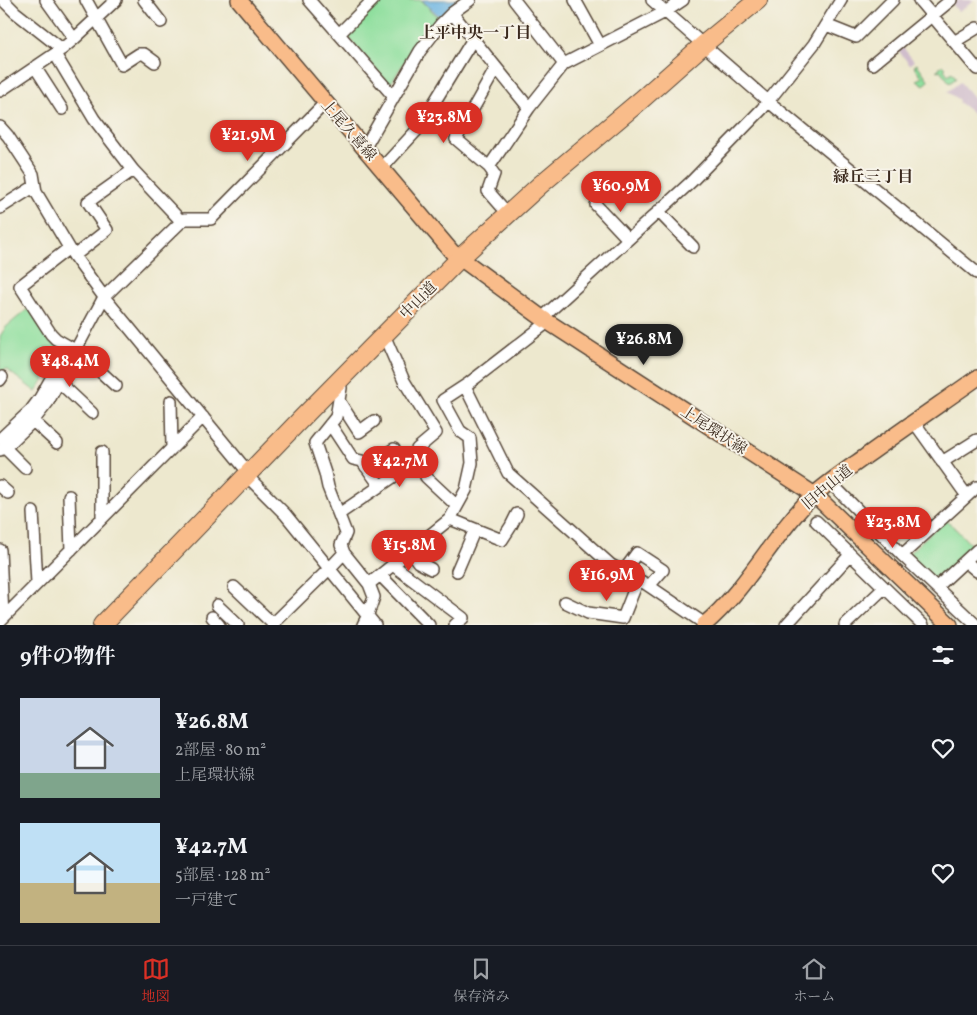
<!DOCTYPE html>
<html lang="ja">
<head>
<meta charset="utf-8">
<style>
  body { margin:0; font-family:Vollkorn,"Noto Serif JP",serif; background:#20242c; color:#f1f3f6; height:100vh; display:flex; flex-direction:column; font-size:19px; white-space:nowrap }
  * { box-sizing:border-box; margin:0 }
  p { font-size:16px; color:#9ea1a6 }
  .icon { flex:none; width:28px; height:28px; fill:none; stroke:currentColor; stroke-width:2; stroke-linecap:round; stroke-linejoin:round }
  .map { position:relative; height:625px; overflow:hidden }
  .side { display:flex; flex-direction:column; background:#171b24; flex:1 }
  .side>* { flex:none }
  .price { position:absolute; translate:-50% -42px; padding:0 11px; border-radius:18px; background:#d93025; color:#fff; font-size:16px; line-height:32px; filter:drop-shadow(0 1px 2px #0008) }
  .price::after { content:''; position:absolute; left:50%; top:30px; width:15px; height:11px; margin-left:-8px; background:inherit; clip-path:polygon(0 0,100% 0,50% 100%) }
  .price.selected { background:#222; color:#fff }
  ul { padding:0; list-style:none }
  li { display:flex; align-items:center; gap:15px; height:125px; padding:0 20px }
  li span { display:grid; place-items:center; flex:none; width:140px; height:100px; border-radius:0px; color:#555 }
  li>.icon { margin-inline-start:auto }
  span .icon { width:60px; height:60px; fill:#fffc; stroke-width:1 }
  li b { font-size:21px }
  h2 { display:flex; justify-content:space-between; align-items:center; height:60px; padding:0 20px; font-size:21px }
  .tab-bar { display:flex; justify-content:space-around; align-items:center; height:70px; border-top:1px solid #363941; background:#171b24; font-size:14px; color:#9ea1a6 }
  .tab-bar a { display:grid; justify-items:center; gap:2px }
  .tab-bar .selected { color:#d93025 }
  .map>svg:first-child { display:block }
  .industrial { fill:#d0bdcc }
  .green { fill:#8fdf9e; stroke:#65845e }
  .water { fill:#6ab4e2; stroke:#526f80 }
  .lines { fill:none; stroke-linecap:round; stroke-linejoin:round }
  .minor-casing { stroke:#564638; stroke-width:14 }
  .major-casing { stroke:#564638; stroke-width:18 }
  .highway-casing { stroke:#564638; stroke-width:20 }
  .minor { stroke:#fff; stroke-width:11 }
  .major { stroke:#f9bc8a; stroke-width:15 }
  .highway { stroke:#f9bc8a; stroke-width:18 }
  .labels { text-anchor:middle; stroke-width:4; stroke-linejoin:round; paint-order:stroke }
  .street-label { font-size:15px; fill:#3b2a1e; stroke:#f7f3e8 }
  .neighbourhood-label { font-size:16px; font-weight:bold; fill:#3b2a1e; stroke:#f7f3e8 }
</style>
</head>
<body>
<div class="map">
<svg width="977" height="625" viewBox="0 0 977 625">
  <rect width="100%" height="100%" fill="#f7f3e8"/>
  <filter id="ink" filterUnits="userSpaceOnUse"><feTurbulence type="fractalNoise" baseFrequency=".02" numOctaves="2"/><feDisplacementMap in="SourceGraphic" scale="10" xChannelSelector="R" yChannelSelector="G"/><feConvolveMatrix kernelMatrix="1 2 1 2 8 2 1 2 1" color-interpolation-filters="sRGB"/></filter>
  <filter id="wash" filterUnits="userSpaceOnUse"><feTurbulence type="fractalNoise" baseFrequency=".0096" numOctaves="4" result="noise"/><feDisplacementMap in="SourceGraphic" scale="20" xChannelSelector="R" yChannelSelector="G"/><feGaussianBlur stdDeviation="1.12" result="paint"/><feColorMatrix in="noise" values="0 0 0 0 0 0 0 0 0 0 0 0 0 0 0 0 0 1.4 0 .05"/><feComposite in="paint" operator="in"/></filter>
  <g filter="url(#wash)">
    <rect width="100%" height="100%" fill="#ede8ce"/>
    <path class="industrial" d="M 955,0 L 974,0 L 959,12 L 951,3 Z
      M 901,45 L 914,61 L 910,65 L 897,49 Z
      M 960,82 L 977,102 L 977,116 L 958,102 L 959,100 L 947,92 Z"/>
    <path class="green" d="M 380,0 L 421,0 L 439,18 L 410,53 L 391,83 L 387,83 L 348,37 L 347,33 Z
      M 917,64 L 929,81 L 924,85 L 917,80 L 922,77 L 914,66 Z
      M 943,65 L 946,68 L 944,69 L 948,75 L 952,72 L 956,78 L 950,83 L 940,70 L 938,71 L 937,70 Z
      M 30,307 L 50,338 L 62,350 L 36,392 L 6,369 L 1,371 L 0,370 L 0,336 L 6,327 Z
      M 946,519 L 974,548 L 938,581 L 934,581 L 909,557 L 909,553 Z"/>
    <path class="water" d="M 422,0 L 460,0 L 440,17 Z"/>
  </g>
  <g filter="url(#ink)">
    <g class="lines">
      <g class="minor-casing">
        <path id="minor" d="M 3,0 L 15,12 L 62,49
          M 46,0 L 74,39
          M 86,0 L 122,65 L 139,54 L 144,54 L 155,62
          M 144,0 L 161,22
          M 309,0 L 394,97
          M 514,0 L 564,64
          M 575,0 L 600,45
          M 652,0 L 769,102 L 977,273
          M 919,0 L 977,69
          M 452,13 L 529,108
          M 826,25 L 856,37 L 893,0
          M 339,34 L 373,0
          M 954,42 L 977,28
          M 55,54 L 94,119 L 133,170 L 181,221
          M 873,64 L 951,0
          M 35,67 L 62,109
          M 496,68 L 456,139 L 489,167 L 494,174 L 488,191 L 502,207
          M 0,91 L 62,49 L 74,39 L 116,0
          M 0,127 L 8,136 L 33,174 L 36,192 L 74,256 L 104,297 L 243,466
          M 364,149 L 420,51 L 441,24 L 452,13 L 470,0
          M 489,167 L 529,108 L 564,64 L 665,12 L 683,0
          M 382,168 L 418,129 L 473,39
          M 596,205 L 628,239
          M 0,208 L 35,186
          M 658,211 L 693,247
          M 69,248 L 20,286 L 51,334 L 56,339 L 70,347
          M 74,256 L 107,230 L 88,202 L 133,170
          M 542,318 L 692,181 L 762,109 L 814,44 L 841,0
          M 384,335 L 404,381 L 436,433 L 417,449
          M 76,349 L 116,386
          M 0,380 L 2,377
          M 59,382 L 92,413
          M 465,386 L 508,473 L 611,565 L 646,584 L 705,624
          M 171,401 L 172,448
          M 339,401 L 359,432 L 374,421
          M 33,421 L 57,443
          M 914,422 L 967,496
          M 330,424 L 353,459 L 362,461 L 380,486 L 339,514
          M 0,439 L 31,410 L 40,398 L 61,361
          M 4,447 L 25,468
          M 0,450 L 10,443 L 33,421 L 48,402 L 104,297 L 184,219 L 211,219 L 325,103
          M 102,452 L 102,518
          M 942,462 L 977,440
          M 366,467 L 394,449
          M 246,475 L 285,514 L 375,625
          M 426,477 L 457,506
          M 830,482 L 902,555 L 976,625
          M 0,486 L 8,493
          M 380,486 L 405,469
          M 69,496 L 71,550
          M 33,512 L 37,583
          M 450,519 L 502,540 L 511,526 L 517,514
          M 816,521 L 923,625
          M 0,550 L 3,618
          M 410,551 L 418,562 L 431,569
          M 344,553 L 369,584 L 374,597 L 367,617 L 363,625
          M 902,555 L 977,487
          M 965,561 L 977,571
          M 393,565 L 463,618 L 455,625
          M 457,571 L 475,529
          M 623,572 L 637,553 L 663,570 L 649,586
          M 380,575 L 429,625
          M 369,584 L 450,519 L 466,490 L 472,463 L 470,438 L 460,431 L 443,400 L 469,383 L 548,322
          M 234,587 L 273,624
          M 937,587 L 977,550
          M 565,602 L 588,613 L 623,618 L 638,580
          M 217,605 L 238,625
          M 212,617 L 219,625
          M 0,621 L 203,417
          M 272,625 L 329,569 L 344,553 L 341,545 L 346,533 L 328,487 L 325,473 L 315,443 L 336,417 L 341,388 L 340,379
          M 786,625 L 850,555
          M 845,625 L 884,588"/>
      </g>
      <g class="major-casing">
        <path id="major" d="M 239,0 L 452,252 L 542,318 L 815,495 L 950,625
          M 704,625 C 748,588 773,534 814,495 C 830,481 848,469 866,456 C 902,430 940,404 977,378"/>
      </g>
      <g class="highway-casing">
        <path id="highway" d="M 102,625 L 303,417 L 460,258 L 540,185 L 641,100 L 703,45 L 758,0"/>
      </g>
      <use href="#minor" class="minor"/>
      <use href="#major" class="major"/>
      <use href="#highway" class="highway"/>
    </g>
  </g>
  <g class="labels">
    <g class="street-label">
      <text transform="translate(349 130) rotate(49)" y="5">上尾久喜線</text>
      <text transform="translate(418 300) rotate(-45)" y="5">中山道</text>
      <text transform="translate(714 430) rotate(33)" y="5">上尾環状線</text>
      <text transform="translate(827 487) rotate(-40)" y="5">旧中山道</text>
    </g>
    <g class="neighbourhood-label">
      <text x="475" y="38">上平中央一丁目</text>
      <text x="873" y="182">緑丘三丁目</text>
    </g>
  </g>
</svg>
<b class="price" style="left:444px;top:144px">¥23.8M</b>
<b class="price" style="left:248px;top:162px">¥21.9M</b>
<b class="price" style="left:621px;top:213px">¥60.9M</b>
<b class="price selected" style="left:644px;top:366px">¥26.8M</b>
<b class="price" style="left:70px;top:388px">¥48.4M</b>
<b class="price" style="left:400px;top:488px">¥42.7M</b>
<b class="price" style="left:893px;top:549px">¥23.8M</b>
<b class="price" style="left:409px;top:572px">¥15.8M</b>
<b class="price" style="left:607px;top:602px">¥16.9M</b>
</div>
<section class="side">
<h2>9件の物件<svg class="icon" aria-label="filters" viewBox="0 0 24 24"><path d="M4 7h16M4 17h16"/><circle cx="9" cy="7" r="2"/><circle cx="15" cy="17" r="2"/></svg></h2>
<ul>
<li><span style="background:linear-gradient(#c9d6e8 75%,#7fa58c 0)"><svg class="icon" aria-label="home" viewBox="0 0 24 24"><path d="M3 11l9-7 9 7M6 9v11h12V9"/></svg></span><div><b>¥26.8M</b><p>2部屋 · 80 m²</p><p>上尾環状線</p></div><svg class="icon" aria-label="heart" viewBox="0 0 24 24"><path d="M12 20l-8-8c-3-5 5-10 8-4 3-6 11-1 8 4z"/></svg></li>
<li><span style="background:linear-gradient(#bfe0f5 60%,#c2b280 0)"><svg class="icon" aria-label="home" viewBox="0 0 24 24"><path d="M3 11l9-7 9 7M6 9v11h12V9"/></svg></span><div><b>¥42.7M</b><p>5部屋 · 128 m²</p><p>一戸建て</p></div><svg class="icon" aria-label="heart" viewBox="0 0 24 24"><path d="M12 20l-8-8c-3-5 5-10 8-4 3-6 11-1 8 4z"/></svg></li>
</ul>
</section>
<nav class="tab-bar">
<a class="selected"><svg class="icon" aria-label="map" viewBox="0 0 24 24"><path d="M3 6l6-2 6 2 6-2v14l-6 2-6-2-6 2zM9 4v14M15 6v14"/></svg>地図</a>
<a><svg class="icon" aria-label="saved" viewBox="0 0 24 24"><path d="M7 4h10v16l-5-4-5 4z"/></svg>保存済み</a>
<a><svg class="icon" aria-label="home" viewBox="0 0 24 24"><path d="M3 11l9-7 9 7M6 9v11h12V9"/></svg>ホーム</a>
</nav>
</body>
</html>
